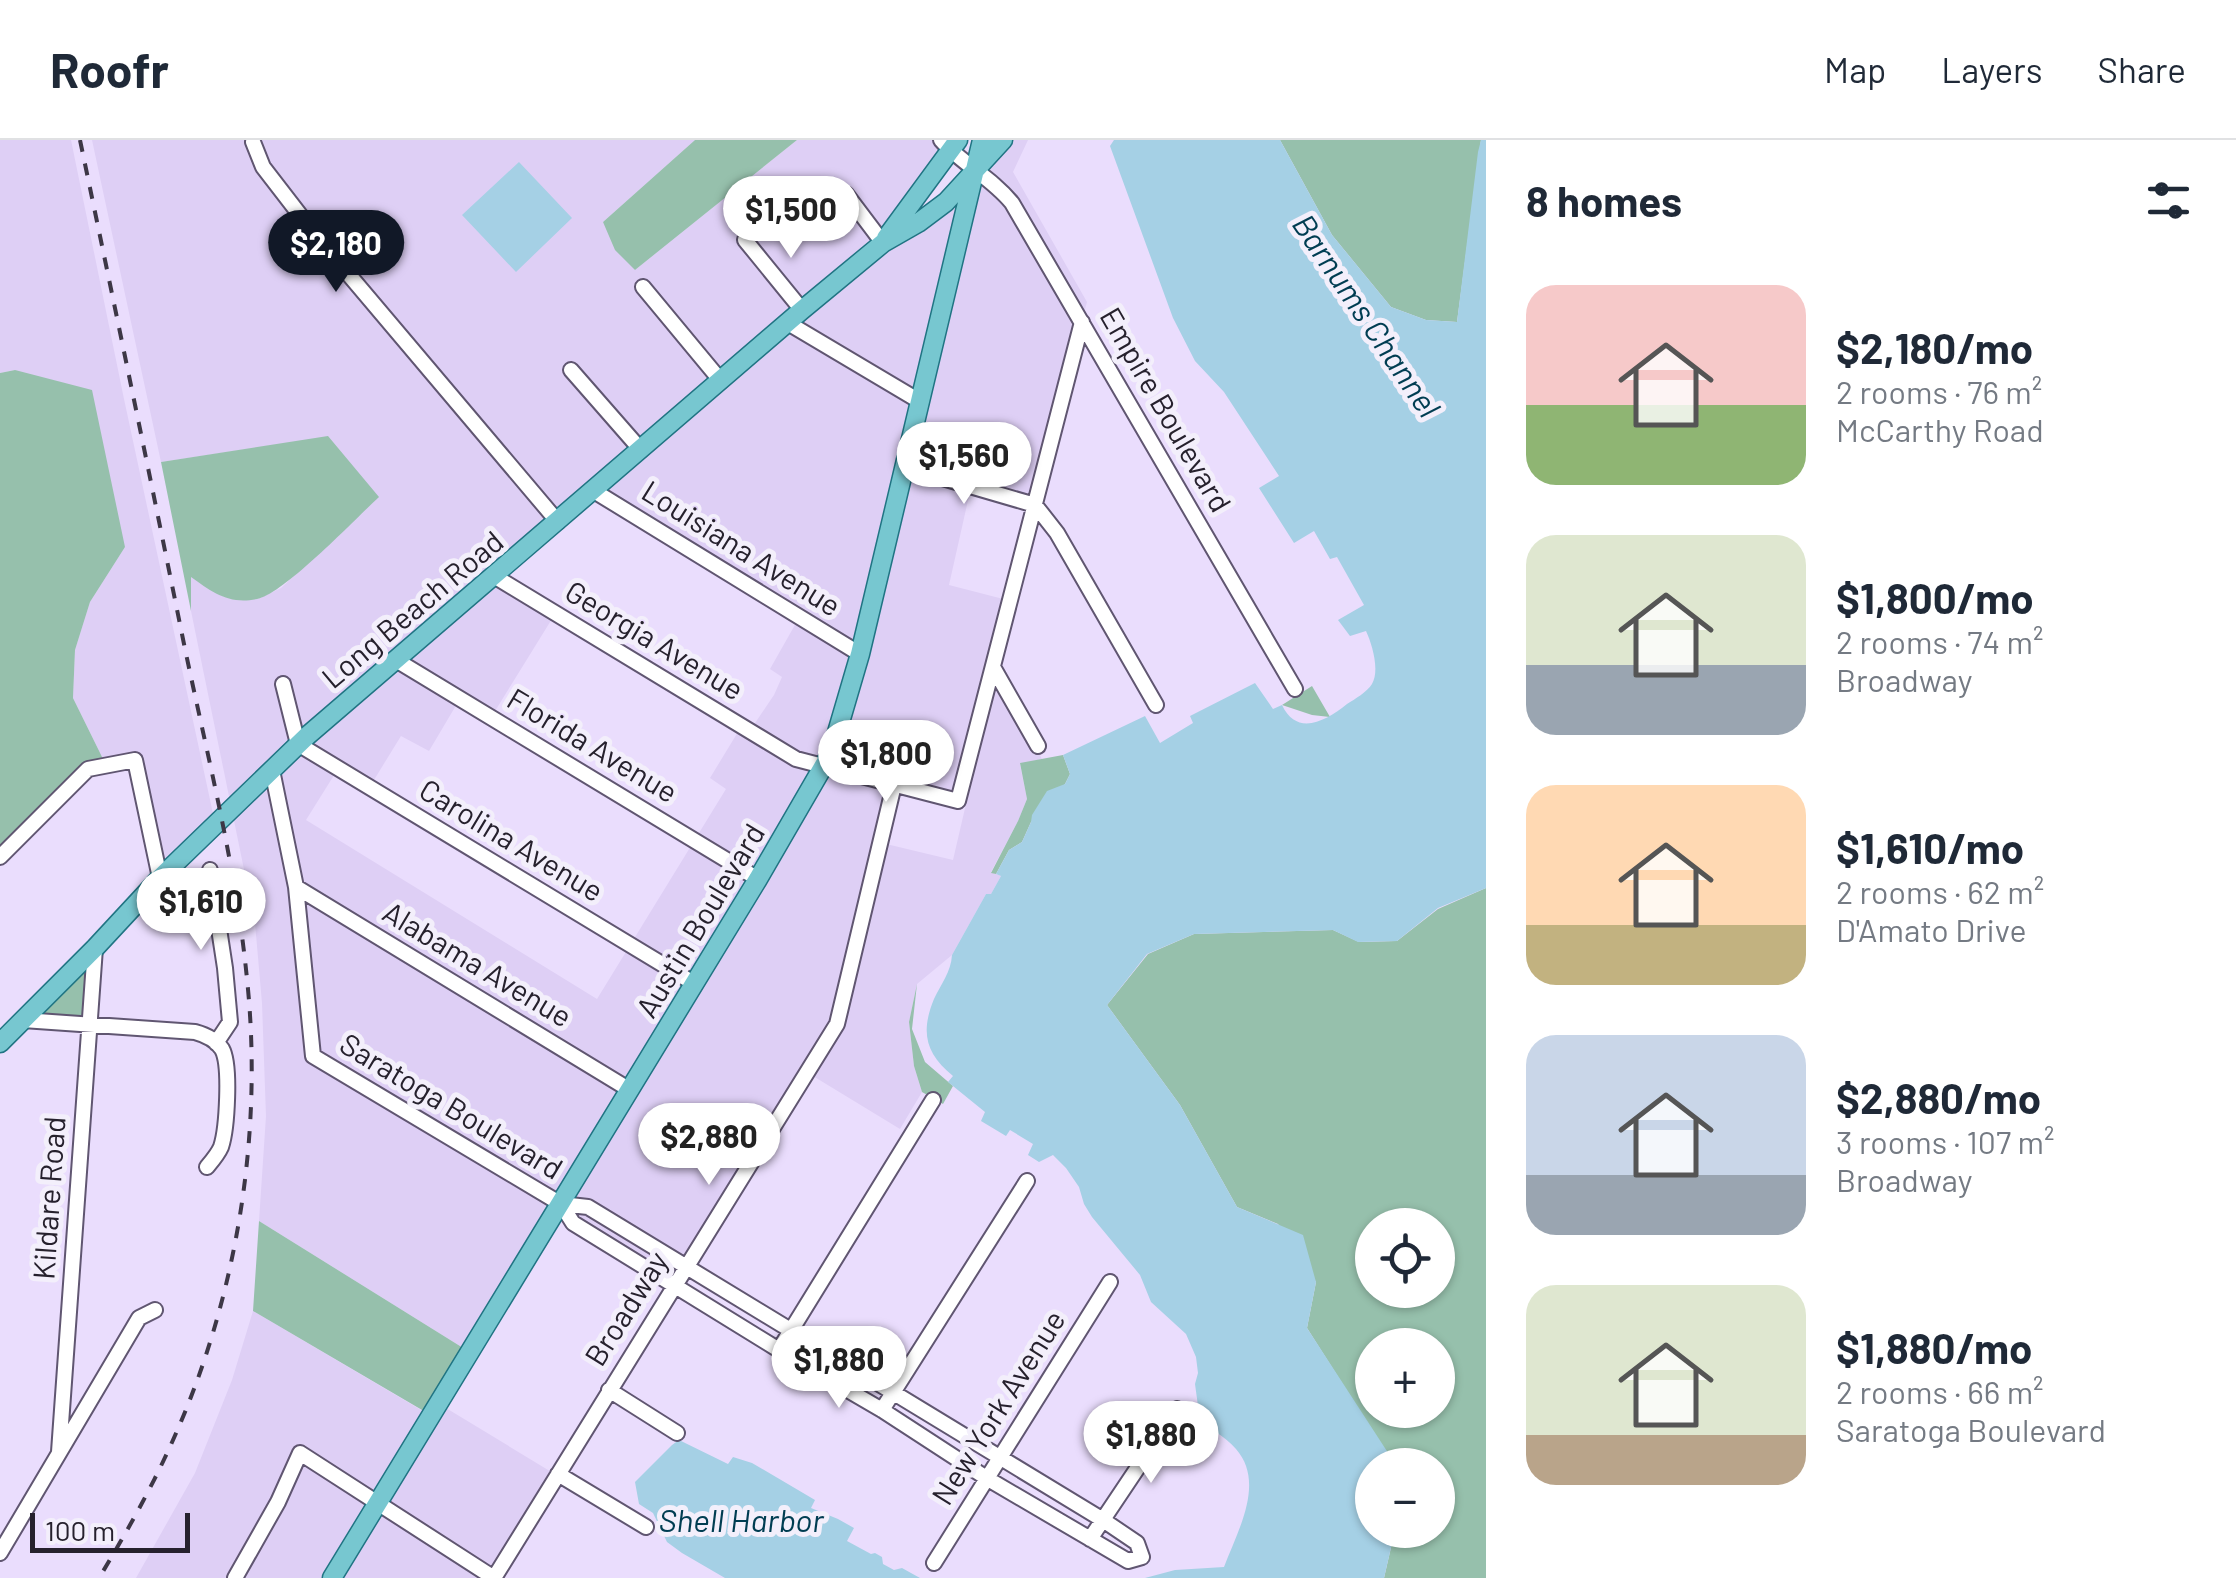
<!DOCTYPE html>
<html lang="en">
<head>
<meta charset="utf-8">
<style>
  body { margin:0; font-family:Barlow,sans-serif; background:#f2f2f3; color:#1f2937; height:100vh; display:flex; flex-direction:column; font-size:38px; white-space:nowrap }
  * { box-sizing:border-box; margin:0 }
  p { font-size:32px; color:#747a83 }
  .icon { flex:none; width:55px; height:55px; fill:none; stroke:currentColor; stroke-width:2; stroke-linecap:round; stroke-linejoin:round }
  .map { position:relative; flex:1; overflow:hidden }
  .panel { display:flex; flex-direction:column; background:#fff; width:750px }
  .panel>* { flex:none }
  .controls { position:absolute; left:1355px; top:1068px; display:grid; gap:20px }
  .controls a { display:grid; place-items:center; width:100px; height:100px; border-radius:50%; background:#fff; box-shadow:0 2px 8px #0004; font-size:50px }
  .scale { position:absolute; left:30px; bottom:25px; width:160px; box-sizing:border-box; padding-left:10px; border:5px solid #26212d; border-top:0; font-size:28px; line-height:35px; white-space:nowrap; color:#26212d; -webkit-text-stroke:8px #f3effb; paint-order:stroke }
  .price { position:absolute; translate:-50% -85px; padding:0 22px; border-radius:35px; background:#fff; color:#222; font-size:32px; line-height:65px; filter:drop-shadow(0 2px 5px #0008) }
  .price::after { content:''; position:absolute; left:50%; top:60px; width:30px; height:22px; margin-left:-15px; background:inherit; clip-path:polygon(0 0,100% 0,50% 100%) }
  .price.active { background:#111827; color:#fff }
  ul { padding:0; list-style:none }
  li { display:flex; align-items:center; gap:30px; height:250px; padding:0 40px }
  li span { display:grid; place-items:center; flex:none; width:280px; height:200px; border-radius:30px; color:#555 }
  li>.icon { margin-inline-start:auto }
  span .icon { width:120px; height:120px; fill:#fffc; stroke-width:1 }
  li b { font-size:42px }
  h2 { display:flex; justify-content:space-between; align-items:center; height:120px; padding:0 40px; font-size:42px }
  header { display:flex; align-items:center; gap:60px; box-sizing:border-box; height:140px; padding:0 50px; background:#fff; border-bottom:2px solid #e0e1e3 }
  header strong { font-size:48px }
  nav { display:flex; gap:55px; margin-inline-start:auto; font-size:35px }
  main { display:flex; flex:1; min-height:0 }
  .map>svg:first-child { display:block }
  .built { fill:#decff5; fill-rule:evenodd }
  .green { fill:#96c0ac; fill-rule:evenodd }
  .water { fill:#a5d0e5 }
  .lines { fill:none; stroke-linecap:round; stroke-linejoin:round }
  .minor-casing { stroke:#605671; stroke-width:18 }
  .major-casing { stroke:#207483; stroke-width:21 }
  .minor { stroke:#fff; stroke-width:14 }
  .major { stroke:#77c7d0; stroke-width:18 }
  .rail { stroke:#3d3746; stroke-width:4; stroke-dasharray:12 12; stroke-linecap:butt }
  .labels { text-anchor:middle; stroke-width:10; stroke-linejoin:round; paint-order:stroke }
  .street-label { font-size:30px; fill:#26212d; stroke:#f3effb }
  .water-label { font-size:32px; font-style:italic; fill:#003d52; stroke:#f3effb }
</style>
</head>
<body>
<header>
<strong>Roofr</strong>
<nav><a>Map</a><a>Layers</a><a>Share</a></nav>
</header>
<main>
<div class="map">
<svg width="1486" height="1438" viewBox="0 0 1486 1438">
  <rect width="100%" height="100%" fill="#eaddfd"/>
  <path class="built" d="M 0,0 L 71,0 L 124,259 L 215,683 L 160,739 L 134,620 L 106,625 L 73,558 L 75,510 L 90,462 L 125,407 L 15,230 L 0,233 Z
    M 92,0 L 695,0 L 603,82 L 635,130 L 797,0 L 959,0 L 885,101 L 919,82 L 997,0 L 1028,0 L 1013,32 L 1087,162 L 1033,362 L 971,347 L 949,445 L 1011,461 L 993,530 L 1042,619 L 1020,624 L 1027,659 L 1018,681 L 991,732 L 1001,736 L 991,754 L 986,754 L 952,815 L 917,844 L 909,882 L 914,926 L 922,952 L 900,989 L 808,933 L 674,1147 L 563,1080 L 476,1216 L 259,1081 L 266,976 L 262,863 L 255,783 L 191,471 L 191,436 L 258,459 L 281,448 L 378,357 L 328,297 L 161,322 ZM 595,350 L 800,476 L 770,529 L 782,537 L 774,555 L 749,592 L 741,587 L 710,638 L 726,649 L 597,859 L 306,680 L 336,632 L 369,648 L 401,596 L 429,611 L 461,557 L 492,576 L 555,474 L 499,434 ZM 895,647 L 966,664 L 953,720 L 882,703 Z
    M 253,1171 L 433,1277 L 441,1265 L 558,1336 L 495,1438 L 136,1438 L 195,1333 L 232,1240 Z"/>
  <path class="green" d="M 695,0 L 797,0 L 635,130 L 615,110 L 603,82 Z
    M 1280,0 L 1481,0 L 1457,182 L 1426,180 L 1391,167 L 1332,95 Z
    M 15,230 L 92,250 L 125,407 L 90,462 L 75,510 L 73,558 L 106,625 L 87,629 L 0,716 L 0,233 Z
    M 328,296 L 379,357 C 355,379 284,454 257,459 C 229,465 212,452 191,437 L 191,471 L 161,322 Z
    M 1312,546 L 1330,577 L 1312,575 L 1282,565 Z
    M 1063,615 L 1070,634 L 1065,644 L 1031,682 L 1022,702 L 1009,710 L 996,734 L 991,733 L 1018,681 L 1027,659 L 1020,623 Z
    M 1486,748 L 1486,1438 L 1384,1438 L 1395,1390 L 1438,1390 L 1438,1325 L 1394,1325 L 1307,1188 L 1316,1142 L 1278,1084 L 1237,1067 L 1180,965 L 1107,865 L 1148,814 L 1194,794 L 1333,790 L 1359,802 L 1397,801 L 1438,769 ZM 1372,1085 L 1438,1085 L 1438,1150 L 1372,1150 ZM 1372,1205 L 1438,1205 L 1438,1270 L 1372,1270 Z
    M 92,814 L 87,882 L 29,877 Z
    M 917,844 L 912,889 L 925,922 L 953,946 L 943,964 L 922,952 L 914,926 L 909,882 Z
    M 259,1081 L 476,1216 L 434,1277 L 253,1171 Z"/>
  <path class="water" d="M 1114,0 L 1280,0 L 1332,95 L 1391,167 L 1426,180 L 1457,182 L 1478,12 L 1481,0 L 1486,0 L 1486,748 L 1438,768 L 1397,801 L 1358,802 L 1333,790 L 1194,794 L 1147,814 L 1107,865 L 1180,965 L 1237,1067 L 1303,1095 L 1316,1142 L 1307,1188 L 1394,1322 L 1394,1325 L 1372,1325 L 1372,1390 L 1395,1390 L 1384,1438 L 1145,1438 L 1175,1430 L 1224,1427 C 1237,1392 1266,1343 1236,1309 C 1225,1296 1206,1286 1192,1276 L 1198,1266 L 1195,1244 L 1198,1233 L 1196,1217 L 1186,1194 L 1151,1162 L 1140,1135 L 1092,1077 L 1084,1064 L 1079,1047 L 1066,1028 L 1053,1015 L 1039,1022 L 1028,1015 L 1033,1004 L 1010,990 L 1006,996 L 981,981 L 985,972 L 948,942 L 953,936 C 926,914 920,893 934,859 C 941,844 951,832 952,815 L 986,754 L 991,754 L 1001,736 L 996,734 L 1009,710 L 1022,702 L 1031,682 L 1032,675 L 1047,651 L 1065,644 L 1070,634 L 1063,615 L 1145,576 L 1160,603 L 1193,583 L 1190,576 L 1255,543 L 1273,569 L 1282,565 C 1297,597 1326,581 1347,564 C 1355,559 1367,552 1372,544 C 1380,530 1372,504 1366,491 L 1350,496 L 1338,480 L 1364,465 L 1337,417 L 1330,419 L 1314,391 L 1294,403 L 1259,348 L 1279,336 L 1224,252 L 1195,221 L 1173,178 L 1110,6 Z
    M 519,22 L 572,78 L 516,132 L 462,75 Z
    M 679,1300 L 728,1324 L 733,1317 L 752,1323 L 815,1360 L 811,1368 L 838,1379 L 854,1388 L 847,1401 L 871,1414 L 875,1413 L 882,1417 L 883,1424 L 894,1430 L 902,1428 L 920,1438 L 725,1438 L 682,1413 L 667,1402 L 653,1373 L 639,1364 L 635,1342 L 672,1305 Z"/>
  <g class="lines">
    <g class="minor-casing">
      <path id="minor" d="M 941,0 C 962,24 992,38 1012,63 L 1295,549
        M 253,2 L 263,27 L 317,97 L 558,382
        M 846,54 L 883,103
        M 745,100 L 802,170
        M 643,147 L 721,241
        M 788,183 L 921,262
        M 571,230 L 641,310
        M 905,327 L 1035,365 L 1057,393 L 1156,565
        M 594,351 L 860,514
        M 494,436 L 796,619 L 958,661 L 1082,182
        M 396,520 L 758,739
        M 993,527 L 1038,606
        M 283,544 L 298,604 L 695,844
        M 272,630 L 296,747 L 313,916 L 561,1064 L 573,1083 L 779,1210 L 882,1270 L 988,1339 L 1128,1421 L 1142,1417 L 1137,1403 L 1103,1380 L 588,1067 L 561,1064
        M 0,717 L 88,629 L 135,620 L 160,738
        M 210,730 L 225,828 L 230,882 L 216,903
        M 296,747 L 630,950
        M 23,880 L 195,892 C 206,895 216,900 222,909 C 231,925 227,989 221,1007 C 218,1014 212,1021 207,1027
        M 779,1210 L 933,960
        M 609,1250 L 677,1293
        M 882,1270 L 1027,1041
        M 59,1312 L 95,808
        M 558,1334 L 646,1387
        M 1090,1399 L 1177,1269
        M 0,1413 L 139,1178 L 155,1170
        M 934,1423 L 1110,1142
        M 235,1438 L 278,1362 L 300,1313 L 494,1438
        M 494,1438 L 837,884 L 894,645"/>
    </g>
    <g class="major-casing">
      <path id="major" d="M 886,98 L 958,0
        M 0,903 L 95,808 L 160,738 L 307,596 L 802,170 L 883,103 L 918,83 L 946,62 L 1003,0
        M 332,1438 L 758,739 L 831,613 L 860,514 L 982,0"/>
    </g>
    <use href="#minor" class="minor"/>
    <use href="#major" class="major"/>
    <path class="rail" d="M 80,0 C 115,168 150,336 184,504 C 207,615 236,726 247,839 C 263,991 238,1151 177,1291 C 155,1342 128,1390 99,1438"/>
  </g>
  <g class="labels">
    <g class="street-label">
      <text transform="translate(1165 270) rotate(60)" y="10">Empire Boulevard</text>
      <text transform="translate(741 409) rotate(32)" y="10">Louisiana Avenue</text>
      <text transform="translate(413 470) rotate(-40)" y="10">Long Beach Road</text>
      <text transform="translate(654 501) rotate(31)" y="10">Georgia Avenue</text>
      <text transform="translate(592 606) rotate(31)" y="10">Florida Avenue</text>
      <text transform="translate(511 701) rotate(31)" y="10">Carolina Avenue</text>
      <text transform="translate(701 781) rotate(-59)" y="10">Austin Boulevard</text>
      <text transform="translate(477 825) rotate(31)" y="10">Alabama Avenue</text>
      <text transform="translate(451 967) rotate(31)" y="10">Saratoga Boulevard</text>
      <text transform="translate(50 1058) rotate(-86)" y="10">Kildare Road</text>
      <text transform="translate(627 1169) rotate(-58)" y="10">Broadway</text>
      <text transform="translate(999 1268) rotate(-58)" y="10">New York Avenue</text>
    </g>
    <g class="water-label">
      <text transform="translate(1366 176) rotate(56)" y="11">Barnums Channel</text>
      <text x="741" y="1392">Shell Harbor</text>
    </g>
  </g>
</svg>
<div class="controls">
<a><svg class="icon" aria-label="locate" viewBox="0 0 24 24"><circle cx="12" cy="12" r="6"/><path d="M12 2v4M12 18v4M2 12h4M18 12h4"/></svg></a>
<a>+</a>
<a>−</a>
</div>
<div class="scale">100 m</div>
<b class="price" style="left:791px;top:121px">$1,500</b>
<b class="price active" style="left:336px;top:155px">$2,180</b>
<b class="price" style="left:964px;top:367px">$1,560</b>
<b class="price" style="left:886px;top:665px">$1,800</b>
<b class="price" style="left:201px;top:813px">$1,610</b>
<b class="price" style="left:709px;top:1048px">$2,880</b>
<b class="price" style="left:839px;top:1271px">$1,880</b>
<b class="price" style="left:1151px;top:1346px">$1,880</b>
</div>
<section class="panel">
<h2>8 homes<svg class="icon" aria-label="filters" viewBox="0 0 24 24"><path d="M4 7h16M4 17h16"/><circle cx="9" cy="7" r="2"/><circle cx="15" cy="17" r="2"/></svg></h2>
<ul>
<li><span style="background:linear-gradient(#f6c9c9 60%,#8fb573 0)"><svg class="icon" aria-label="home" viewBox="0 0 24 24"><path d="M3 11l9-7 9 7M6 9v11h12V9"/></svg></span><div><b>$2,180/mo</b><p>2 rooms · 76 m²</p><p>McCarthy Road</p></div></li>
<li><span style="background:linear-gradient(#dfe7d0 65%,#9aa5b1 0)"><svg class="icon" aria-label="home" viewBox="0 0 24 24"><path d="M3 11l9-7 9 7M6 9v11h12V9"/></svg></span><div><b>$1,800/mo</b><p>2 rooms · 74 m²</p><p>Broadway</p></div></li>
<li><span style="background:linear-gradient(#ffd9b3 70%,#c2b280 0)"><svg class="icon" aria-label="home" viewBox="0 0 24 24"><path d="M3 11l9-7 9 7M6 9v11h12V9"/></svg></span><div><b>$1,610/mo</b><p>2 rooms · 62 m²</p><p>D'Amato Drive</p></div></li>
<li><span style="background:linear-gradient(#c9d6e8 70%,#9aa5b1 0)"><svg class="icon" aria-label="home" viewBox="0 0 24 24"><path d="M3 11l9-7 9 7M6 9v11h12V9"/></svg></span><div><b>$2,880/mo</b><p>3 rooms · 107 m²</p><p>Broadway</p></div></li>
<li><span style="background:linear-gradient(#dfe7d0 75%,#b9a48a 0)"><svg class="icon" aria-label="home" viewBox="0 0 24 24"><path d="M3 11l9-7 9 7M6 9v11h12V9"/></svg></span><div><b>$1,880/mo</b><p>2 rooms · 66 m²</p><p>Saratoga Boulevard</p></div></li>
</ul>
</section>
</main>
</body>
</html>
